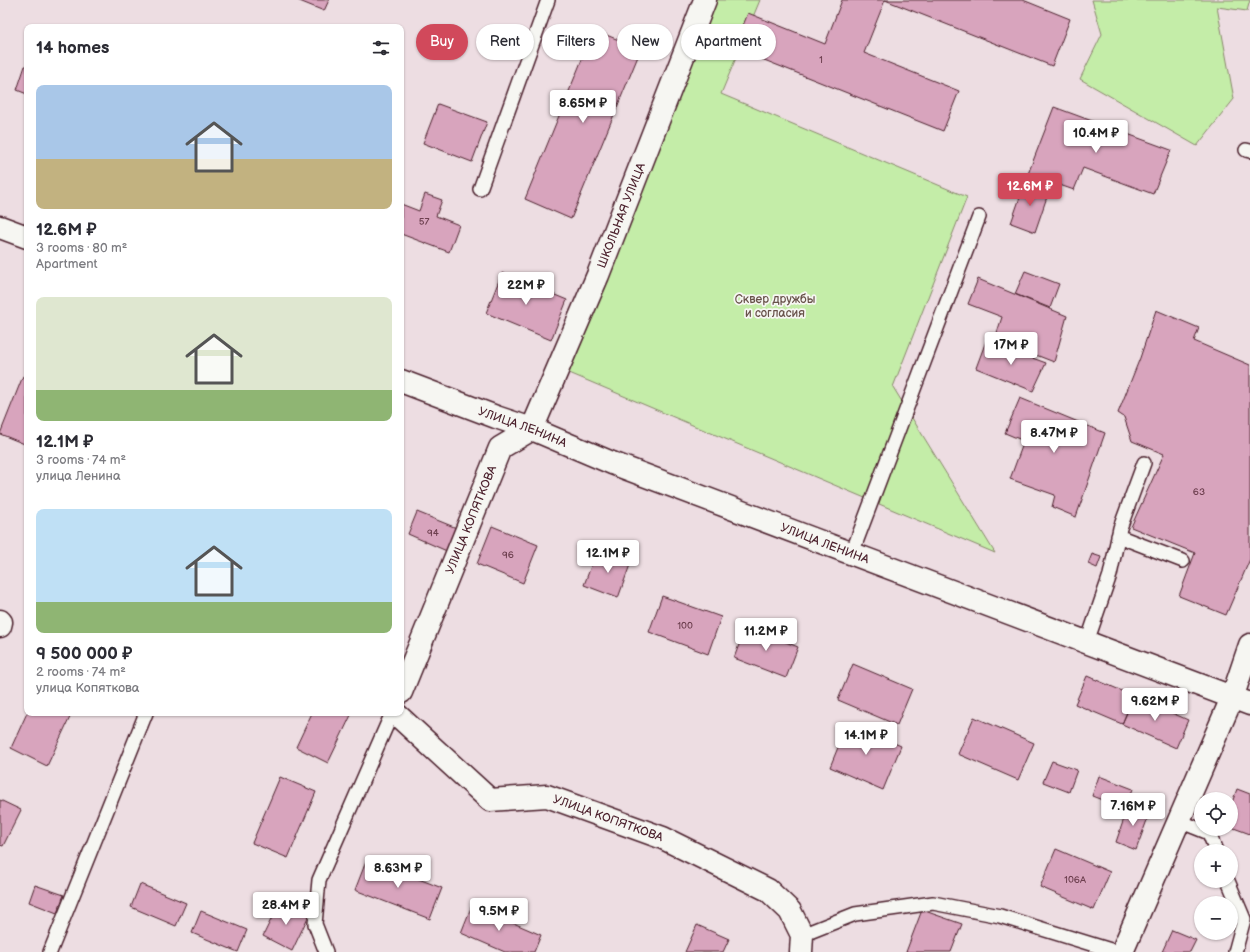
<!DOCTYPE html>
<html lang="en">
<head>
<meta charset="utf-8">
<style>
  body { margin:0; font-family:"Balsamiq Sans",sans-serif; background:#f2f2f3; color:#2b2b33; height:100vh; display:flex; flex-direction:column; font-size:15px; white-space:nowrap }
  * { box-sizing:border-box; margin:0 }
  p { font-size:13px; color:#7c7c81 }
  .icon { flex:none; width:22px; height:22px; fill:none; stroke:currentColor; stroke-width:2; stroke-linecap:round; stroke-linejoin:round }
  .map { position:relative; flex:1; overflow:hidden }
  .details { position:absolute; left:24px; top:24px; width:380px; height:692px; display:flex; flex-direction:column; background:#fff; border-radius:8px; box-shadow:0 1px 3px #0004 }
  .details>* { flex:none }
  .top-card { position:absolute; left:416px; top:24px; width:380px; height:36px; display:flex; gap:8px }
  .tools { position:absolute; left:1194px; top:792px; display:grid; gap:8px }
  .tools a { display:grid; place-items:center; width:44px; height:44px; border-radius:50%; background:#fff; box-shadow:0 1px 3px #0004; font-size:20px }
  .price { position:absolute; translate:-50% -34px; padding:0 9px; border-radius:4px; background:#fff; color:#222; font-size:13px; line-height:26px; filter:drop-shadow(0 1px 2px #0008) }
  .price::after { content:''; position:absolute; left:50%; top:24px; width:12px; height:9px; margin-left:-6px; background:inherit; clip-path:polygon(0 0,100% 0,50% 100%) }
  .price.selected { background:#d1495b; color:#fff }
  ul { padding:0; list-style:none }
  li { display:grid; align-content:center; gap:8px; height:212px; padding:0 12px }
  li span { display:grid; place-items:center; height:124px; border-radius:8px; color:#555 }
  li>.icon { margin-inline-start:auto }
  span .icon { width:72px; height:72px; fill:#fffc; stroke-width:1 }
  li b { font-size:17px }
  h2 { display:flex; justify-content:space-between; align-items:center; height:48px; padding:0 12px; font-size:17px }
  .chip { padding:0 14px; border-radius:18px; background:#fff; box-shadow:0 1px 3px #0004; font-size:14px; line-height:36px }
  .chip.selected { background:#d1495b; color:#fff }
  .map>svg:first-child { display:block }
  .green { fill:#c4eda8; stroke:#87866a }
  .building { fill:#d8a4bd; stroke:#4a1f2b }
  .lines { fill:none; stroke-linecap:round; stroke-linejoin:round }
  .lane-casing { stroke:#4a1f2b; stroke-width:16 }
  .street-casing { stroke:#4a1f2b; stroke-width:25 }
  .secondary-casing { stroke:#4a1f2b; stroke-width:25 }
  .lane { stroke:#f6f6f2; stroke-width:13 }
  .street { stroke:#f6f6f2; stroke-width:22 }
  .secondary { stroke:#f6f6f2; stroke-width:22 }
  .labels { text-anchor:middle; stroke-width:3.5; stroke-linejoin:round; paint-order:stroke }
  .number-label { font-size:10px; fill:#6e4050 }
  .street-label { font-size:12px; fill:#4a1f2b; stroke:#f6f6f2 }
  .park-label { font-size:12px; fill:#68524a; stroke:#f6f6f2 }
</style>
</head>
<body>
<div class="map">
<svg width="1250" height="952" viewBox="0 0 1250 952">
  <rect width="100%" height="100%" fill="#eddde2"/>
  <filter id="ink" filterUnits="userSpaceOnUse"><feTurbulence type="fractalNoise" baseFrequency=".025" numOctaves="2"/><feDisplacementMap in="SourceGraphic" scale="8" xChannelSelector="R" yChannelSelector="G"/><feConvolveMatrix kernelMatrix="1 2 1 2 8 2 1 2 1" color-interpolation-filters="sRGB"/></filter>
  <g filter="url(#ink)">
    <path class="green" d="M 714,0 L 760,0 L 721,94 L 967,197 L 893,387 L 995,553 L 567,372 Z
      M 1092,0 L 1250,0 L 1247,11 L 1217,7 L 1234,99 L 1197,146 L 1080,79 L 1102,34 Z"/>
    <path class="building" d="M 297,0 L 329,0 L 324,11 Z
      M 842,0 L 1023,0 L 1070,19 L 1052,66 L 885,0 L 864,53 L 959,91 L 943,131 L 734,48 L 748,13 L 825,44 Z
      M 594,30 L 641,49 L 571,219 L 525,199 Z
      M 25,66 L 27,66 L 27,94 L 17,90 Z
      M 438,104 L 487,122 L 472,162 L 423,143 Z
      M 1054,107 L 1171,150 L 1153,194 L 1083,168 L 1074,190 L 1028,174 Z
      M 1025,183 L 1049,191 L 1035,232 L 1011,223 Z
      M 425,194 L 442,200 L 436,216 L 459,225 L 449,252 L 401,234 L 401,204 L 419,211 Z
      M 1025,271 L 1059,284 L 1050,308 L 1015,294 Z
      M 502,273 L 567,300 L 551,340 L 486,313 Z
      M 978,279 L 1067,316 L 1054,362 L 995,339 L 1002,317 L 968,304 Z
      M 1156,310 L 1199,328 L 1194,341 L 1250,365 L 1250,559 L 1226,615 L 1179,596 L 1195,553 L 1131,527 L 1164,454 L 1132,441 L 1124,417 L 1118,413 L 1140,358 Z
      M 986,341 L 1046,363 L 1033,391 L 976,368 Z
      M 23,376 L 27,378 L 27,445 L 0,434 Z
      M 1020,398 L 1105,433 L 1076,517 L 1052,507 L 1055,495 L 1010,479 L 1024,441 L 1005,433 Z
      M 417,512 L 459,529 L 449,552 L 408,534 Z
      M 492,526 L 538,545 L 523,583 L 477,564 Z
      M 597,550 L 631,562 L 618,598 L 584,585 Z
      M 1092,554 L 1101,557 L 1097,568 L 1088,564 Z
      M 662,596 L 721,617 L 708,654 L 649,632 Z
      M 746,626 L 798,647 L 786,678 L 734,658 Z
      M 853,664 L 912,689 L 897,725 L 838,700 Z
      M 1087,676 L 1134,696 L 1122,724 L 1075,704 Z
      M 1134,696 L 1188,720 L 1176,748 L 1122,724 Z
      M 27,713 L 72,713 L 47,766 L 11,748 Z
      M 312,713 L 352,713 L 328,763 L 296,747 Z
      M 974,717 L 1034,743 L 1018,780 L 958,754 Z
      M 848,723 L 901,746 L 883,790 L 830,767 Z
      M 1052,761 L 1077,770 L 1069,792 L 1043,782 Z
      M 1099,776 L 1133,789 L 1125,809 L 1092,796 Z
      M 280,777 L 316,792 L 288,858 L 252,843 Z
      M 1237,789 L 1250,794 L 1250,834 L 1231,827 L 1231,805 Z
      M 0,800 L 21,810 L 3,846 L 0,845 Z
      M 1129,804 L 1150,812 L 1136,850 L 1116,842 Z
      M 1056,849 L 1110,872 L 1094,910 L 1040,887 Z
      M 367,859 L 442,888 L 430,919 L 355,890 Z
      M 140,884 L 186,903 L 176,926 L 131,907 Z
      M 35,885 L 64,895 L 57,913 L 29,902 Z
      M 280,901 L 309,915 L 292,951 L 263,936 Z
      M 472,905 L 541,935 L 534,952 L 505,952 L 461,933 Z
      M 922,910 L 962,924 L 951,952 L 906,952 Z
      M 201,911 L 247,930 L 238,952 L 192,933 Z
      M 697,925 L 729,939 L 723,952 L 685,952 Z
      M 1172,930 L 1196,940 L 1190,952 L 1162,952 Z"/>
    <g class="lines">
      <g class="lane-casing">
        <path id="lane" d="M 1246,150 L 1250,151
          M 480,189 L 548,0
          M 1118,536 L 1183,561
          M 852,553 L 979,217
          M 1087,642 L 1110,575 L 1120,528 L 1144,463
          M 1179,821 L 1209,833 L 1216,851
          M 1228,881 L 1244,919 L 1235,952
          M 802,935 L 855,914 L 933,903 L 1000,916 L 1117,952
          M 50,952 L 146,713
          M 326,952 L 315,924 L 319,880 L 392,713"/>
      </g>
      <g class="street-casing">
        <g id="street">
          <path d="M 0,621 L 1,622 L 0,626"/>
          <path id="s1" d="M 401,692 L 500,448 L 532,429 L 598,275 L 705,0"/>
          <path id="s2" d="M 395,713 L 490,800 L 547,796 L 663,838 L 768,890 L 790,911 L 802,935 L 801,952"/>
          <path d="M 1122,952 L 1232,698 L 1250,645"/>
        </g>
      </g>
      <g class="secondary-casing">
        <g id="secondary">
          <path d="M 0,227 L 27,237"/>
          <path id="s3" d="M 401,381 L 496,417 L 532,429 L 612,463 L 1250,704"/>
        </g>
      </g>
      <use href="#lane" class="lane"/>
      <use href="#street" class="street"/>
      <use href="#secondary" class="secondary"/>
    </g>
  </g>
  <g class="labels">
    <g class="number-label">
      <text x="821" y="63">1</text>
      <text x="424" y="225">57</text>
      <text x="1199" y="495">63</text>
      <text x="433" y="536">94</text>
      <text x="508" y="558">96</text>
      <text x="685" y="629">100</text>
      <text x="1075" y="883">106А</text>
    </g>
    <g class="street-label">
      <text dy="4" stroke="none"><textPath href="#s1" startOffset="532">ШКОЛЬНАЯ УЛИЦА</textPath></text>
      <text dy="4" stroke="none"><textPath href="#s3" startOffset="130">УЛИЦА ЛЕНИНА</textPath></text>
      <text dy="4" stroke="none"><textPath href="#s1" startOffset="186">УЛИЦА КОПЯТКОВА</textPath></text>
      <text dy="4" stroke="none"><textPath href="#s3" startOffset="454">УЛИЦА ЛЕНИНА</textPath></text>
      <text dy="4" stroke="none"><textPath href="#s2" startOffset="251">УЛИЦА КОПЯТКОВА</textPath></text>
    </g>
    <g class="park-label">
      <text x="775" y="303">Сквер дружбы<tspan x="775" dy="14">и согласия</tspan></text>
    </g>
  </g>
</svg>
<div class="tools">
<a><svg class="icon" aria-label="locate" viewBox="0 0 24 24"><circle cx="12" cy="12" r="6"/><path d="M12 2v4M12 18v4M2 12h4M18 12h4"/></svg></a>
<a>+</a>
<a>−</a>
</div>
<b class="price" style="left:583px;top:124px">8.65M ₽</b>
<b class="price" style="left:1096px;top:154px">10.4M ₽</b>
<b class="price selected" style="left:1030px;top:207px">12.6M ₽</b>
<b class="price" style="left:526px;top:306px">22M ₽</b>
<b class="price" style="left:1011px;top:366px">17M ₽</b>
<b class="price" style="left:1054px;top:454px">8.47M ₽</b>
<b class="price" style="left:608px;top:574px">12.1M ₽</b>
<b class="price" style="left:766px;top:652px">11.2M ₽</b>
<b class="price" style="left:1155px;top:722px">9.62M ₽</b>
<b class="price" style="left:866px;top:756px">14.1M ₽</b>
<b class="price" style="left:1133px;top:827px">7.16M ₽</b>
<b class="price" style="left:398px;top:889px">8.63M ₽</b>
<b class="price" style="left:286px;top:926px">28.4M ₽</b>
<b class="price" style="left:499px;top:932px">9.5M ₽</b>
<div class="top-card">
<a class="chip selected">Buy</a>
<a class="chip">Rent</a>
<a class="chip">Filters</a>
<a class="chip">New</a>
<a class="chip">Apartment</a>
</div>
<section class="details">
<h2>14 homes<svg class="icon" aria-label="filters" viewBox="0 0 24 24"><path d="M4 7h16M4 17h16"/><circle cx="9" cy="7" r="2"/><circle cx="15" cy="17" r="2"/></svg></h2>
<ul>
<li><span style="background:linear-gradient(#a9c7e8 60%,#c2b280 0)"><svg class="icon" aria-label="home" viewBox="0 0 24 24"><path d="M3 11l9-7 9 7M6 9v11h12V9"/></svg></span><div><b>12.6M ₽</b><p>3 rooms · 80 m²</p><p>Apartment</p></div></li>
<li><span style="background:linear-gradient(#dfe7d0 75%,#8fb573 0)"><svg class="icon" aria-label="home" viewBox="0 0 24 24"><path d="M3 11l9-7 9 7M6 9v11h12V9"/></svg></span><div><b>12.1M ₽</b><p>3 rooms · 74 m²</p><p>улица Ленина</p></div></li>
<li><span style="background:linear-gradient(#bfe0f5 75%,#8fb573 0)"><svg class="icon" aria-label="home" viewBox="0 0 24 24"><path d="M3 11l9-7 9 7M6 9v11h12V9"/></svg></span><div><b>9 500 000 ₽</b><p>2 rooms · 74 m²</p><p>улица Копяткова</p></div></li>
</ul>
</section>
</div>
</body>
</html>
